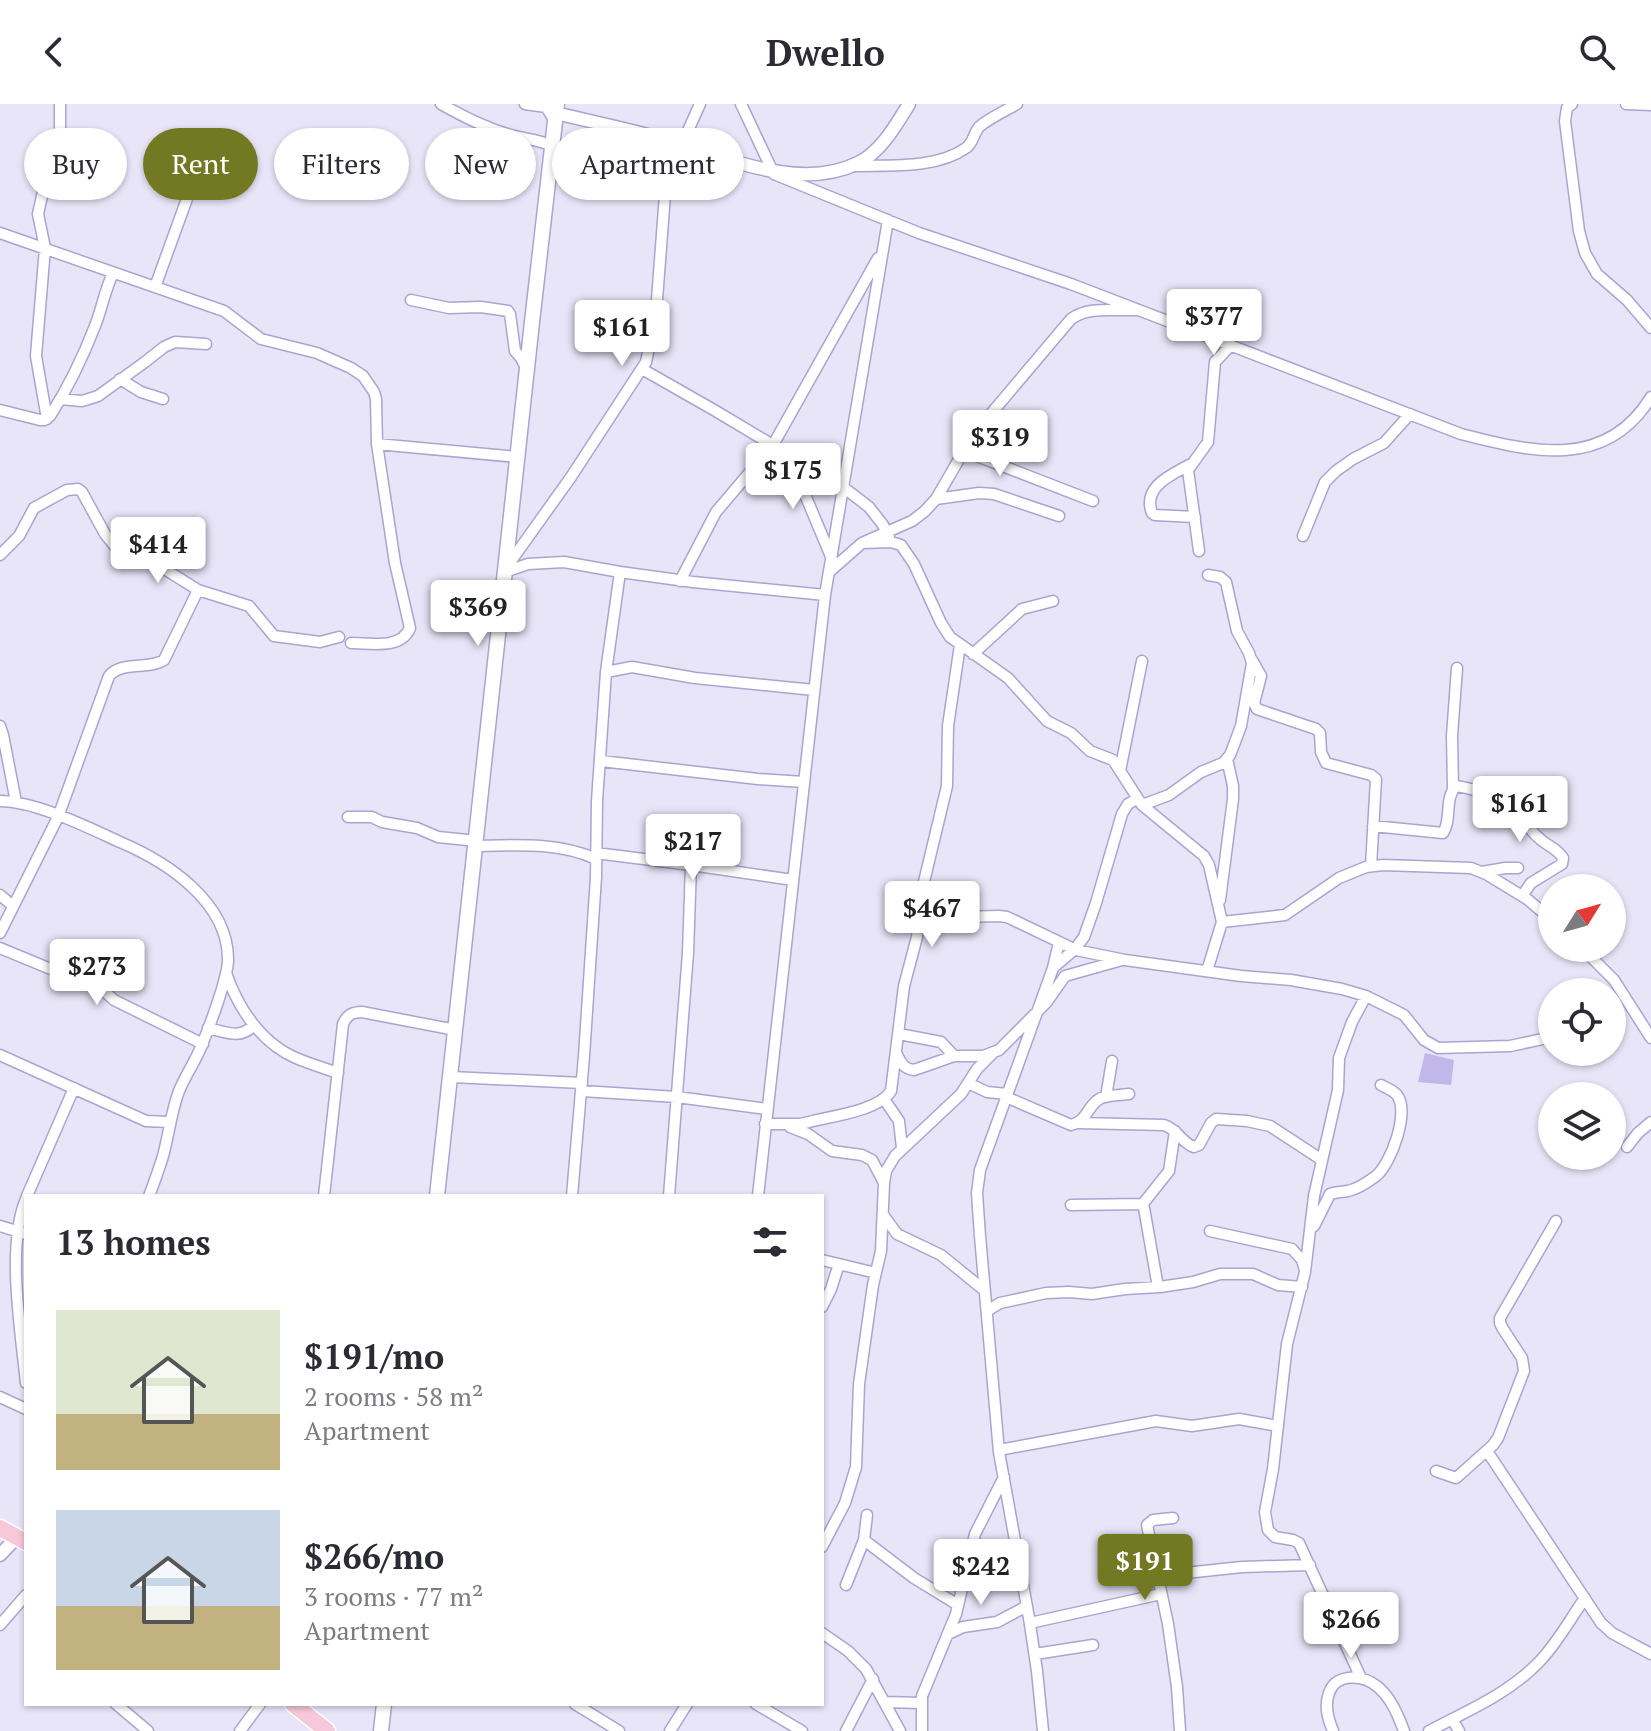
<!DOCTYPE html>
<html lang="en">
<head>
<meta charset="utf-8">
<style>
  body { margin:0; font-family:"PT Serif",serif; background:#f7f7f7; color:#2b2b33; height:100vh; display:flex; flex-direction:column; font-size:30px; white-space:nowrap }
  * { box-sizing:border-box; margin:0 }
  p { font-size:26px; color:#7c7c81 }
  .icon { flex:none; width:44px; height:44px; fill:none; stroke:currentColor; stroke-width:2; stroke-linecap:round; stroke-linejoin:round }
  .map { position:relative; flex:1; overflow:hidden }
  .drawer { position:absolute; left:24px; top:1090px; width:800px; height:512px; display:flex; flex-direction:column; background:#fff; border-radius:0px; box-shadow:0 2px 6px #0004 }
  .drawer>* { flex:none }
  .banner { position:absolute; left:24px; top:24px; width:800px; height:72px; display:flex; gap:16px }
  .needle { width:52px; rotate:53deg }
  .controls { position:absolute; left:1538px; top:770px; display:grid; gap:16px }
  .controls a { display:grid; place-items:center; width:88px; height:88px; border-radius:50%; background:#fff; box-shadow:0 2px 6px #0004; font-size:40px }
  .price { position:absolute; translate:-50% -68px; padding:0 18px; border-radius:8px; background:#fff; color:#222; font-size:26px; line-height:52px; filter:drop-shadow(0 2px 4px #0008) }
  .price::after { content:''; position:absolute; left:50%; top:48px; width:24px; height:18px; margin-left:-12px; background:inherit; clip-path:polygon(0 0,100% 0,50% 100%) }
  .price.selected { background:#737922; color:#fff }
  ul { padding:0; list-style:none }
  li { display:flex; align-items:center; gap:24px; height:200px; padding:0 32px }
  li span { display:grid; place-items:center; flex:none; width:224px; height:160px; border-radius:0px; color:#555 }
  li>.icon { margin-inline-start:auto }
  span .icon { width:96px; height:96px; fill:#fffc; stroke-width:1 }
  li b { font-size:34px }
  h2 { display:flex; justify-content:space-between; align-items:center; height:96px; padding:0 32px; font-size:34px }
  .chip { padding:0 28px; border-radius:36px; background:#fff; box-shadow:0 2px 6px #0004; font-size:28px; line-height:72px }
  .chip.selected { background:#737922; color:#fff }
  header { display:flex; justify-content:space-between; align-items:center; height:104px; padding:0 32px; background:#fff; font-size:36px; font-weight:600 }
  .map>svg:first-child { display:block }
  .green { fill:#c1b8e9 }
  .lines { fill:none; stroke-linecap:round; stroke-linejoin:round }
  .minor-casing { stroke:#aca3d1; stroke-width:13 }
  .tertiary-casing { stroke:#aca3d1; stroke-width:15 }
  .secondary-casing { stroke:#aca3d1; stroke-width:17 }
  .trunk-casing { stroke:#fff; stroke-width:19 }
  .minor { stroke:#fff; stroke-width:10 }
  .tertiary { stroke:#fff; stroke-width:12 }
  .secondary { stroke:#fff; stroke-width:14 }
  .trunk { stroke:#f6c8da; stroke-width:16 }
</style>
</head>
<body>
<header><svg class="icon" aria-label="back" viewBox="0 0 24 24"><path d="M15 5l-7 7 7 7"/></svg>Dwello<svg class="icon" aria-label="search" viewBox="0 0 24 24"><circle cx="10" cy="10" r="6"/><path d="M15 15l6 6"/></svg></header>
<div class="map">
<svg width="1651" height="1627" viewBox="0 0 1651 1627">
  <rect width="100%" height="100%" fill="#e8e5f8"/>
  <path class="green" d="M 1425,949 L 1454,956 L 1451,981 L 1418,978 Z"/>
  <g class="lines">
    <g class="minor-casing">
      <path id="minor" d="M 441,0 C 462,12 484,23 507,30 C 523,35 538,35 552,42
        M 525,0 L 546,3 L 555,17
        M 741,0 L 773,68
        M 1572,0 L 1567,4 L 1565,17 L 1579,127 L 1585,149 L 1597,170 L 1627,196 L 1651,224
        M 1626,0 L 1651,1
        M 682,40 L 700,0
        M 855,62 C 890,61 936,65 966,44 C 974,38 973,30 979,23 C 989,14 1005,7 1017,0
        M 774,70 L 919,129 L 1071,180 L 1461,330 C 1531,348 1606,367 1651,293
        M 0,129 L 224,207 L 261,235 L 317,249 L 351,264 L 363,272 L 374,288 L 376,295 L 377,340 L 395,459 L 410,524 C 401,546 370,539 351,539
        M 155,183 L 192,81
        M 411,196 L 449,204 L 481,203 L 508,207 L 510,210 L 515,247 L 521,254 L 526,264
        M 642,265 L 714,306 L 843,383 L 869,403 L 883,421 L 889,433
        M 120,275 L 141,288 L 163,295
        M 60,295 L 82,297 L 98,292 L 145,258 L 164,243 L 175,238 L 206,240
        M 0,306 L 40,316 L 44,316 L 50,312 C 68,284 83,253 95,222 C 102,204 105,186 113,169
        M 47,315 L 36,252 L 45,144 L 38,110 L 42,92 L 60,33 L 60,0
        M 377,340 L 517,353
        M 964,347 L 1093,397
        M 764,353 L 797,382 L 806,393 L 832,455
        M 1189,361 C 1171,371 1142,383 1152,409 L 1155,411 L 1195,413
        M 936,395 L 979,389 L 994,390 L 1059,412
        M 1303,432 L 1325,378 L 1336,367 L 1353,355 L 1384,339 L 1410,310
        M 862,439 L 891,438 L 901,441 L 914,460 L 941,519 L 950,533 L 1008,574 L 1047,617 L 1071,629 L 1090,647 L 1113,656 L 1142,701 L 1204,752 L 1209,761 L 1222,818 L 1207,867
        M 1199,447 L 1188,366 L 1208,338 L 1215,258 L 1231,241
        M 0,451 L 19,432 L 34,404 L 67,386 L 78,385 L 82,388 L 105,430 L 117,445 L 155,459 L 198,486 L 249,502 L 274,532 L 320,538 L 339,533
        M 506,464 L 571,373 L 646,258 L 656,209 L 667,64 L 663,35
        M 505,468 L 528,460 L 564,458 L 620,468 L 693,478 L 825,491
        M 829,468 L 862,439 L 912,417 L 925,407 L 936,395 L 973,331 L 1071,215 C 1088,202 1114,207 1135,206
        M 680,477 L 716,408 L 773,341 L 878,154
        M 973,550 L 1022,505 L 1053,497
        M 1252,556 L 1261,572 L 1254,599 L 1257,605 L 1316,625 L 1320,629 L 1321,648 L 1326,659 L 1371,671 L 1376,675 L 1371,762
        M 606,568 L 632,563 L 695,574 L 814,586
        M 0,622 L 3,631 L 16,698
        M 601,657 L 758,675 L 804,678
        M 1120,667 L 1142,557
        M 1453,684 L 1452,632 L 1457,564
        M 0,697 C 35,697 87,723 120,738 C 167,758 229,798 228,857 C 227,875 211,919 203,938 C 197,955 186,970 179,987 C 171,1008 169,1030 163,1052 C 159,1065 154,1079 149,1092
        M 1142,701 L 1169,691 L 1201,668 L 1223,659 L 1230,651 L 1235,638 L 1241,622 L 1252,559 L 1249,549 L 1237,527 L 1226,478 L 1220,473 L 1208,471
        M 348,713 L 372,713 L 382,718 L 417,724 L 438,733 L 477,737
        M 1373,722 L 1443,729 C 1452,716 1444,694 1456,682 C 1478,685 1508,697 1523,715 C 1528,721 1532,729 1539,734 C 1547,742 1557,744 1563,754 L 1562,760 L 1531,779 L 1522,792
        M 476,742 C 516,741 560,738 596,755
        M 596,749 L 691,761 L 793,776
        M 1482,768 L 1505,764 L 1518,764
        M 0,791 L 13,802
        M 1220,796 L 1233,695 L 1233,682 L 1227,655
        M 921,814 L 999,812 L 1007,813 L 1076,846 L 1125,856 L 1241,872 L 1291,876 L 1342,885 L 1366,892 L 1404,911 L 1424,936 L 1438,944 L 1510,942 L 1552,933
        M 1222,818 L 1285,811 L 1339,774 L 1366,763 L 1383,761 L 1471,764 L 1486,770 L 1527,795 L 1552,816
        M 0,829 L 58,713 L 109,572 C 121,557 148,566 164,556 L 198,486
        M 0,844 L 104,887 L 114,896 L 203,940
        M 1582,844 L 1614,876 L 1651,934
        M 1054,863 L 1075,845 L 1084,833 L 1096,799 L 1122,710 L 1128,700 L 1137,695
        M 226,869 C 238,904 261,939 296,954 C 310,960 324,964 338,969
        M 208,924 C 226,928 240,936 254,921
        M 899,930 L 941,938 L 954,952
        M 0,951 L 146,1017 L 169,1018
        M 897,951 C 901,959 904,965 914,966 L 954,952 L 983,952 L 999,946 L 1046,899 L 1065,872 L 1122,856
        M 451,973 L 582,979
        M 968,979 L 987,988 L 1007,990
        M 582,987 L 677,993 L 767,1005
        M 1006,993 L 1071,1021 C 1088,1017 1087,1001 1101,994 C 1109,991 1121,991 1129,990
        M 1106,993 L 1112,957
        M 884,995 L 899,1017 L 902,1044
        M 1079,1019 L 1164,1021 C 1177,1025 1182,1039 1194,1043 L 1199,1041 L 1211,1019 L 1216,1015 L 1247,1017 L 1270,1022 L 1322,1056
        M 765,1020 L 800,1020 L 809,1018 C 832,1012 878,1007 891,987 L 904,882 L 917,833 L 923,782 L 947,682 L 948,622 L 960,541
        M 790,1023 L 808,1030 L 832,1047 L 862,1051 L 872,1056 L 884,1079
        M 1627,1043 L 1638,1029 L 1651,1018
        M 27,1092 L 74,984
        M 324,1092 L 343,920 C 347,911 352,908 362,908 L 456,926
        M 572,1092 L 584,952 L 596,773 L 597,697 L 606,568 L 620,468
        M 669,1092 L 688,849 L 691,761
        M 758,1092 L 825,491 L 888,116
        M 26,1095 C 6,1142 21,1228 26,1279
        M 1071,1101 L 1142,1100 L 1144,1104 L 1158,1183
        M 1142,1101 L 1169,1067 L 1175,1027
        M 884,1112 L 897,1130 L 941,1151 L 984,1186
        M 0,1122 L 26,1130
        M 1314,1122 L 1330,1090 C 1336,1088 1342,1088 1348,1087 C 1358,1085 1368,1078 1376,1072 C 1391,1060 1410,1008 1397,991 C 1393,986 1386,984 1381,981
        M 1210,1127 L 1292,1145 L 1302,1156 L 1305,1166
        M 822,1156 L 876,1169
        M 822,1203 L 831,1185 L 839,1160
        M 987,1207 L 1000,1199 L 1046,1189 L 1069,1188 L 1092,1190 L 1125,1185 L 1160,1183 L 1193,1178 L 1220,1170 L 1253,1170 L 1278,1181 L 1302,1183
        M 0,1293 L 26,1305
        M 999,1346 L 1156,1317 L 1192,1322 L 1239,1315 L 1278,1322
        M 1487,1347 L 1601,1519 L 1612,1529 L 1651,1550
        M 1436,1367 L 1456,1374 L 1493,1341 L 1498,1334 L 1524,1267 L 1522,1254 L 1503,1225 L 1500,1219 L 1500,1214 L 1556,1117
        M 867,1411 L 864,1436 L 914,1474 L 958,1501
        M 1173,1414 L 1153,1416 L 1147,1421 L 1168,1520 L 1177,1583 L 1180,1627
        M 822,1443 L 845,1399 L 856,1363 L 859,1280 L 873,1181 L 881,1147 L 884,1079 L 886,1067 L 895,1052 L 961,990 L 977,965 L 992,950
        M 1109,1455 L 1152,1447
        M 1157,1472 L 1242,1463 L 1310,1461
        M 846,1481 L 864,1436
        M 1030,1519 L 1161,1490
        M 0,1521 L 26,1491
        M 822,1529 L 848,1547 L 866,1565 L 900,1627
        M 948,1530 L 963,1523 L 997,1518 L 1027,1502
        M 1035,1550 L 1093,1541
        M 1361,1574 L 1299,1439 L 1293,1436 L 1275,1433 L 1268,1426 L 1265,1408 L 1273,1365 L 1287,1240 L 1305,1168 L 1314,1092 L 1338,986 L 1339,954 L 1352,918 L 1366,892
        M 885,1598 L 921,1599
        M 116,1600 L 148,1627
        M 575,1600 L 619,1627
        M 756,1600 L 802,1627
        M 1452,1615 L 1459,1627
        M 240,1627 L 260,1600
        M 670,1627 L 687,1600
        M 846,1627 L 873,1575
        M 922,1627 L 922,1592 L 956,1510 L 975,1430 L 1004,1373
        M 1043,1627 L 1037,1567 L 1029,1514 L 999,1348 L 980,1132 L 977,1089 L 980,1066 L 1053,864 L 1059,838
        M 1333,1627 C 1328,1615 1324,1602 1329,1589 C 1336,1568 1364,1571 1378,1583 C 1391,1594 1398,1611 1404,1627
        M 1429,1627 C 1467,1607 1508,1590 1538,1559 C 1557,1540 1570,1515 1585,1494"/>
    </g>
    <g class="tertiary-casing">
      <path id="tertiary" d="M 556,9 C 592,18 628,25 663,35 C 722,51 797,89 858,59 C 881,48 896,21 909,0
        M 0,1451 L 17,1433"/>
    </g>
    <g class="secondary-casing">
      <path id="secondary" d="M 437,1092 L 532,218 L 557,0
        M 381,1627 L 384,1600"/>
    </g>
    <g class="trunk-casing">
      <path id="trunk" d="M 0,1424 L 26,1438
        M 293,1600 L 327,1627"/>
    </g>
    <use href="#minor" class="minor"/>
    <use href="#tertiary" class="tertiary"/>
    <use href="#secondary" class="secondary"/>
    <use href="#trunk" class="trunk"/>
  </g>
</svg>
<div class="controls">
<a><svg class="needle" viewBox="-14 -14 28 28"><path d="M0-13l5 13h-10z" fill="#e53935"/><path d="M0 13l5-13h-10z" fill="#7c7c81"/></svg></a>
<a><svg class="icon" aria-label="locate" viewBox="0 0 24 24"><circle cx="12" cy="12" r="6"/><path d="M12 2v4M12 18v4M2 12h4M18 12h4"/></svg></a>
<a><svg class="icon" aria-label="layers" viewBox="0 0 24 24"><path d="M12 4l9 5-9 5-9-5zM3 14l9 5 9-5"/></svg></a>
</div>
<b class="price" style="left:1214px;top:253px">$377</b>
<b class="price" style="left:622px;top:264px">$161</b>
<b class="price" style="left:1000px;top:374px">$319</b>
<b class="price" style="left:793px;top:407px">$175</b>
<b class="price" style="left:158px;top:481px">$414</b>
<b class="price" style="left:478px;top:544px">$369</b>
<b class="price" style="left:1520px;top:740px">$161</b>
<b class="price" style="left:693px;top:778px">$217</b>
<b class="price" style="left:932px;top:845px">$467</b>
<b class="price" style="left:97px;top:903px">$273</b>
<b class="price selected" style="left:1145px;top:1498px">$191</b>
<b class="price" style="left:981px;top:1503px">$242</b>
<b class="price" style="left:1351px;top:1556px">$266</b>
<div class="banner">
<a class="chip">Buy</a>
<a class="chip selected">Rent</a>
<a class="chip">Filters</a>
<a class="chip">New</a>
<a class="chip">Apartment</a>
</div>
<section class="drawer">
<h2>13 homes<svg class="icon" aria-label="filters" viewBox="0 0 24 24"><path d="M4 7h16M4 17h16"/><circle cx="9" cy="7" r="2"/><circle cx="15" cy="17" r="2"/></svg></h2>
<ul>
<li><span style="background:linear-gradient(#dfe7d0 65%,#c2b280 0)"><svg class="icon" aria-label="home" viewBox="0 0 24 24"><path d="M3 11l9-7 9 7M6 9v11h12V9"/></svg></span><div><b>$191/mo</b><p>2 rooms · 58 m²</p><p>Apartment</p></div></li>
<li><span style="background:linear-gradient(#c9d6e8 60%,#c2b280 0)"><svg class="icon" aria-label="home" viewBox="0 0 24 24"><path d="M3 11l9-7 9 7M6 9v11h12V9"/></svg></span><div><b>$266/mo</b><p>3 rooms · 77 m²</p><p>Apartment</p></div></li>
</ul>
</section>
</div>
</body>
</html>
